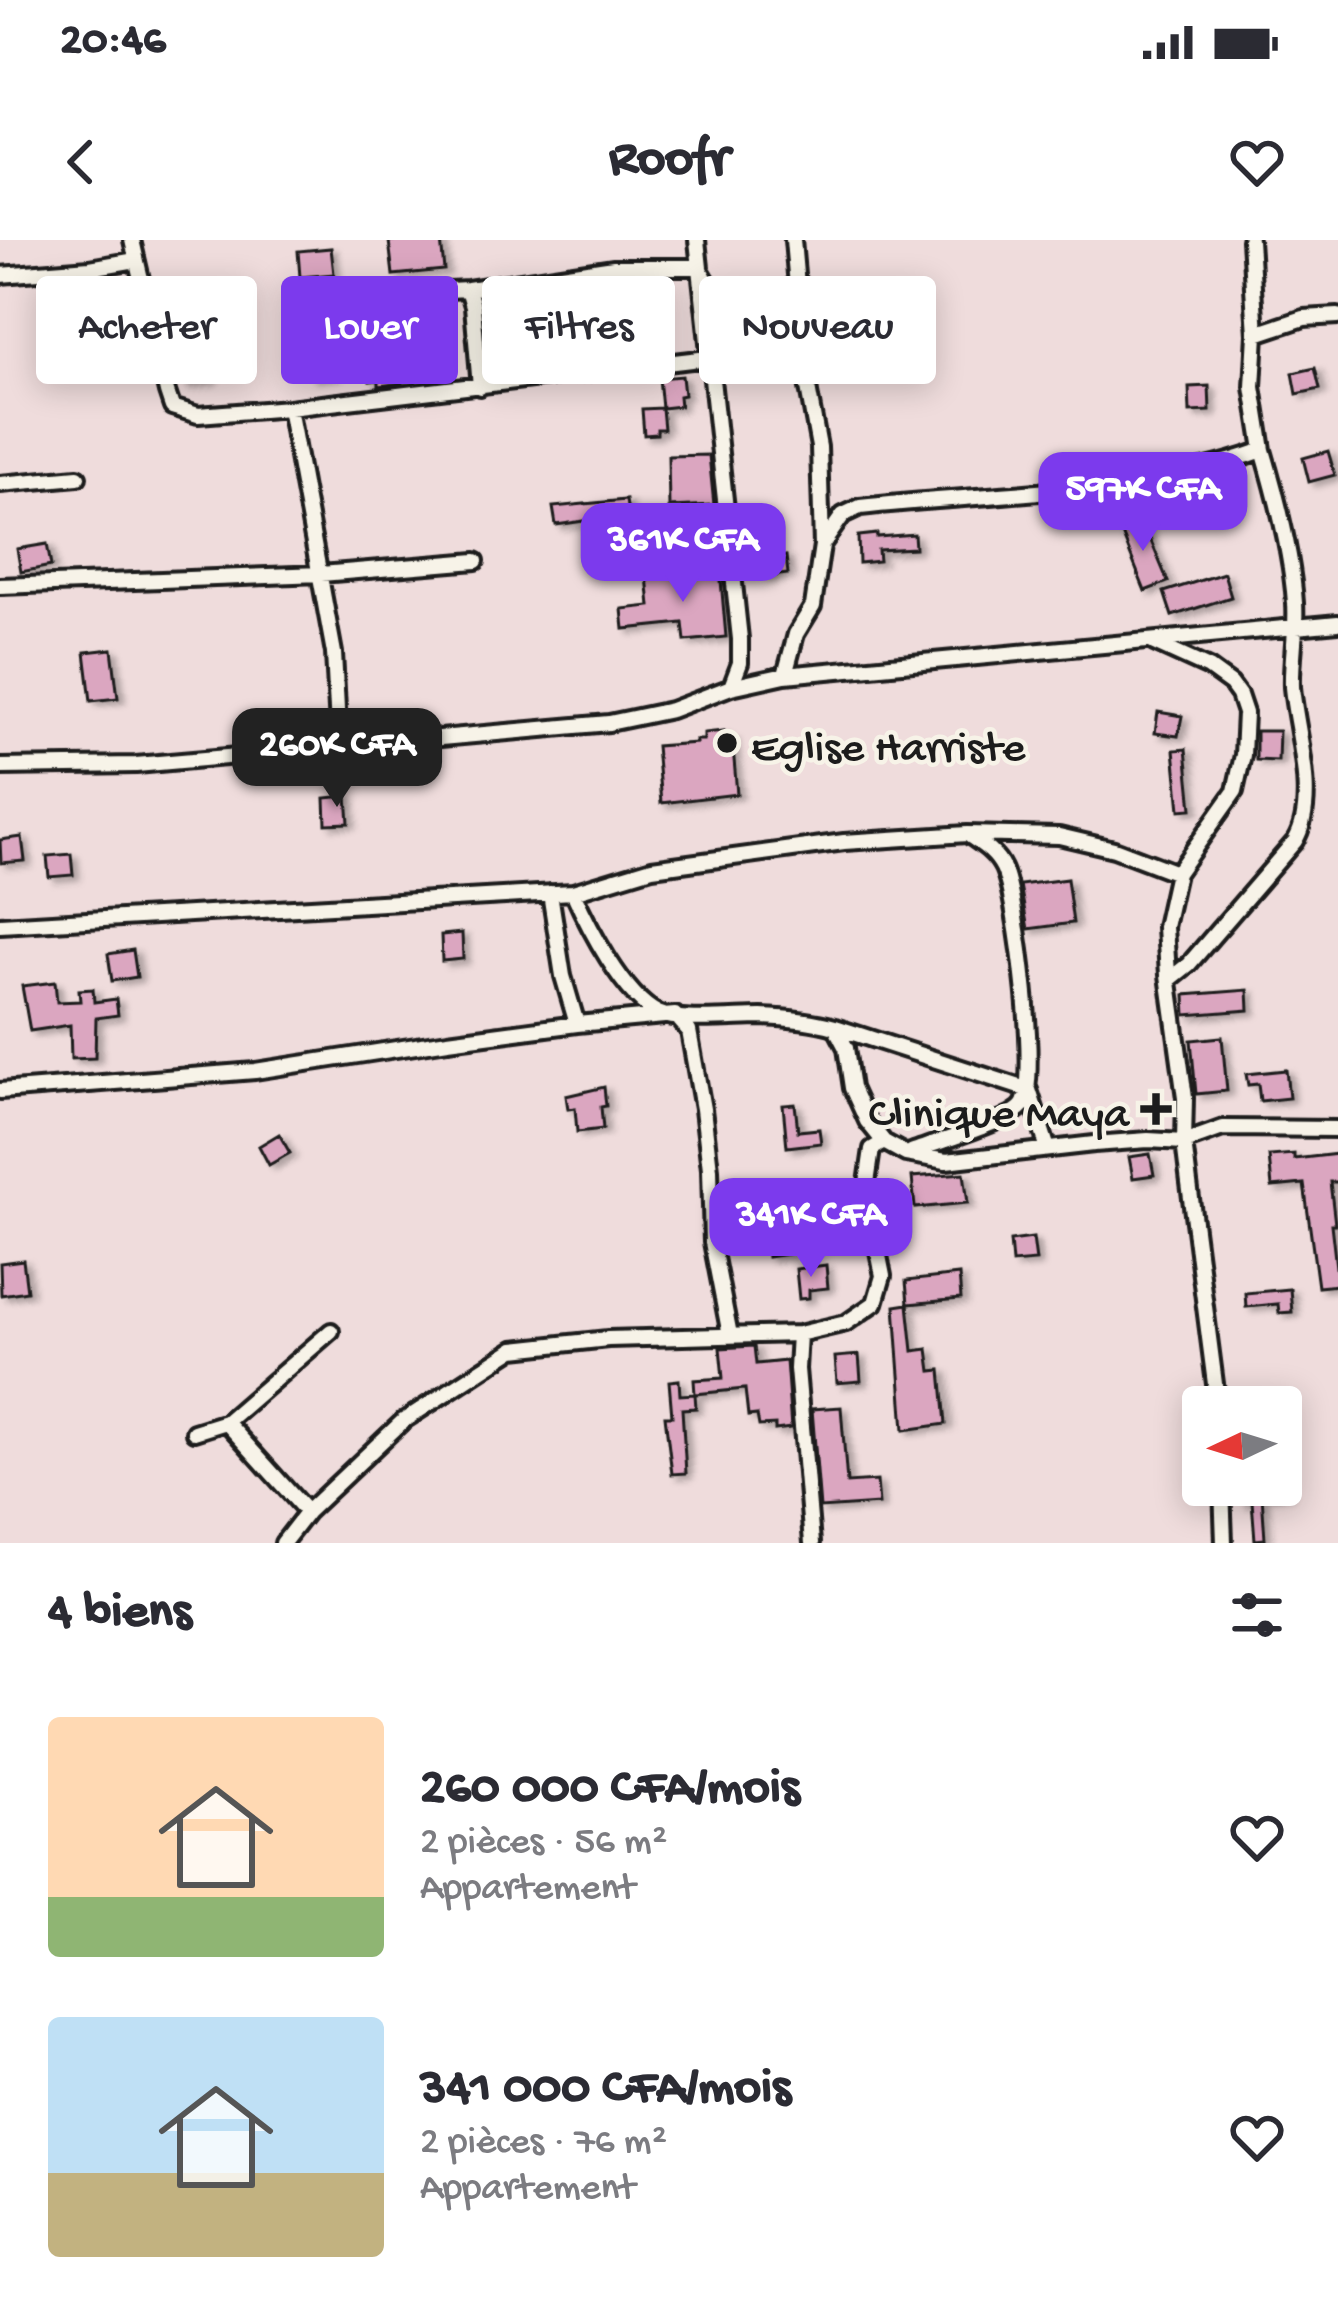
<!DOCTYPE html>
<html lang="fr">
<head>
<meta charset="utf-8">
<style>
  body { margin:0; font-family:"Gochi Hand",sans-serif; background:#f7f7f7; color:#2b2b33; height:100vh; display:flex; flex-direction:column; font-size:45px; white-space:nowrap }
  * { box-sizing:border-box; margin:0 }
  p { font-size:39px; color:#7c7c81 }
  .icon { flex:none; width:66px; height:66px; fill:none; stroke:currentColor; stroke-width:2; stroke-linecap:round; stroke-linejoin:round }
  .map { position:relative; height:1303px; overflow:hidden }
  .sheet { display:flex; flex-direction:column; background:#fff; flex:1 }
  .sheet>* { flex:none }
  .hud { position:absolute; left:36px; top:36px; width:1266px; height:108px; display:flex; gap:24px }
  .needle { width:78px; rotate:266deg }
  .buttons { position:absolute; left:1182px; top:1146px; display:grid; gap:24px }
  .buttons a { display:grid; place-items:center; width:120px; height:120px; border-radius:12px; background:#fff; box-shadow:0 6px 30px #0003; font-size:60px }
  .price { position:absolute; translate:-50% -102px; padding:0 27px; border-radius:24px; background:#7c3aed; color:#fff; font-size:39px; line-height:78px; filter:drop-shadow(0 3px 6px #0008) }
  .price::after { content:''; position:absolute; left:50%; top:72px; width:36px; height:27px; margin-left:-18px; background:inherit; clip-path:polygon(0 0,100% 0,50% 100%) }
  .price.active { background:#222; color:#fff }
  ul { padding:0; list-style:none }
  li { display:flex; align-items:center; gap:36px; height:300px; padding:0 48px }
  li span { display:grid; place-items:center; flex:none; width:336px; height:240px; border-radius:12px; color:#555 }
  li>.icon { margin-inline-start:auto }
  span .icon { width:144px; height:144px; fill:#fffc; stroke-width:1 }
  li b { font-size:51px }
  h2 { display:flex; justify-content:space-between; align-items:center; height:144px; padding:0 48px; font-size:51px }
  .tag { padding:0 42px; border-radius:12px; background:#fff; box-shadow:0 6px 30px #0003; font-size:42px; line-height:108px }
  .tag.active { background:#7c3aed; color:#fff }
  .status { display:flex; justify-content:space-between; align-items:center; height:84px; padding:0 60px; background:#fff; direction:ltr }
  .status svg { height:33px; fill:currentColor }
  header { display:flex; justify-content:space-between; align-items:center; height:156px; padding:0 48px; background:#fff; font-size:54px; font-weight:700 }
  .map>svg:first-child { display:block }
  .building { fill:#dba6c0; stroke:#1c1c1c; stroke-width:3; filter:url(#shadow) }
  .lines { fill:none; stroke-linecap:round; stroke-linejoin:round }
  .street-casing { stroke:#1c1c1c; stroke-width:22 }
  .street { stroke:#f7f3e8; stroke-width:14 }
  .poi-dot { fill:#1c1c1c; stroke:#f7f3e8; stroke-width:4.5 }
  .labels { text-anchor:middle; stroke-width:9; stroke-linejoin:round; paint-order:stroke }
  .poi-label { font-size:45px; fill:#1c1c1c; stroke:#f7f3e8; text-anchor:start }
</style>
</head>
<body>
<div class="status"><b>20:46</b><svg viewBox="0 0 49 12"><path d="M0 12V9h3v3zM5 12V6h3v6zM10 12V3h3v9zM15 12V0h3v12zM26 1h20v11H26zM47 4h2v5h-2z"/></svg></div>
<header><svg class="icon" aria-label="back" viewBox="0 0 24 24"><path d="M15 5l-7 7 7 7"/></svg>Roofr<svg class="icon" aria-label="heart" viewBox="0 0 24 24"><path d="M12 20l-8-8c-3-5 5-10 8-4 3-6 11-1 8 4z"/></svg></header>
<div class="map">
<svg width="1338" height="1303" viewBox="0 0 1338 1303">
  <defs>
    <filter id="shadow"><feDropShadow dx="6" dy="4" stdDeviation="3" flood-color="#0004"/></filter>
  </defs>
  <rect width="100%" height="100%" fill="#efdcdc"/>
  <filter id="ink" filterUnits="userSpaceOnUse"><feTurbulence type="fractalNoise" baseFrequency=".00833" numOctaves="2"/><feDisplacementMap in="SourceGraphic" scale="24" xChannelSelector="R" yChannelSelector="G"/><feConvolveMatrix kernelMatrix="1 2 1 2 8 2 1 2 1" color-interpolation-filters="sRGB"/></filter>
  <g filter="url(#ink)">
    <path class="building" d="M 401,0 L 441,0 L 444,30 L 393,35 L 389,1 Z
      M 331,8 L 334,34 L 300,37 L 298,11 Z
      M 128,41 L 132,65 L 98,70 L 95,47 Z
      M 207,93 L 209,118 L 205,118 L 210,139 L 183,144 L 179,95 Z
      M 334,116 L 336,134 L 311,137 L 309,119 Z
      M 400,121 L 402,143 L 379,146 L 379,140 L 370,141 L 369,124 Z
      M 1315,128 L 1320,149 L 1297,154 L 1293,133 Z
      M 682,136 L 684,155 L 679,156 L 680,166 L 662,168 L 659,138 Z
      M 1209,146 L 1210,171 L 1190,172 L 1189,147 Z
      M 662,168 L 664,189 L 657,189 L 657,194 L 644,195 L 642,169 Z
      M 1328,211 L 1335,235 L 1309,242 L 1303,218 Z
      M 709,215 L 714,265 L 669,267 L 668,216 Z
      M 626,260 L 630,289 L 600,294 L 598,279 L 556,285 L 553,267 Z
      M 1141,277 L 1168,342 L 1145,351 L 1119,286 Z
      M 877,294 L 877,297 L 914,294 L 915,308 L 878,310 L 879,321 L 859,323 L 858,296 Z
      M 47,304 L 51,326 L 21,332 L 17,309 Z
      M 786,316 L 788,334 L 763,337 L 761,319 Z
      M 720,329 L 726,397 L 685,401 L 683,383 L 624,389 L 622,369 L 650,366 L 647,336 Z
      M 1224,333 L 1231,357 L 1172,376 L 1164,352 Z
      M 112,409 L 118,458 L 91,461 L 85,412 Z
      M 1158,472 L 1182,476 L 1178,496 L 1155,493 Z
      M 724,491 L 725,497 L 732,496 L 737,554 L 661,563 L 656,506 L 696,503 L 696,500 L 704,500 L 704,493 Z
      M 1256,491 L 1279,491 L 1278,521 L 1256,520 Z
      M 1186,509 L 1192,569 L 1180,570 L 1174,510 Z
      M 347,556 L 349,583 L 326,584 L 325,558 Z
      M 22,597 L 25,621 L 1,623 L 0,600 Z
      M 71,614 L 73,635 L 49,637 L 47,616 Z
      M 1067,639 L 1073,683 L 1028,689 L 1020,645 Z
      M 462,693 L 463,719 L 442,721 L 441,695 Z
      M 133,710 L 137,737 L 112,741 L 108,714 Z
      M 55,742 L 57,762 L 80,761 L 79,750 L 93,749 L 94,762 L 116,759 L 118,775 L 96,778 L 95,818 L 71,819 L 70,785 L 30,791 L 22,746 Z
      M 1248,750 L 1249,770 L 1186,775 L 1185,755 Z
      M 1222,797 L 1227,851 L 1196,854 L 1191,800 Z
      M 1286,830 L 1289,858 L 1260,861 L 1258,844 L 1248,845 L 1246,834 Z
      M 604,847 L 606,866 L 601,867 L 603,889 L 577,892 L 575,868 L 568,869 L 566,856 Z
      M 795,864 L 798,891 L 819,889 L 821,903 L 787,907 L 783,865 Z
      M 279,894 L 290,913 L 269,925 L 259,906 Z
      M 1150,914 L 1154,935 L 1133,938 L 1129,917 Z
      M 1294,914 L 1294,919 L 1338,914 L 1338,942 L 1330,942 L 1335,984 L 1331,984 L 1338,1045 L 1318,1047 L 1304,944 L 1272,947 L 1269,916 Z
      M 964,933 L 968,963 L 915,968 L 912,937 Z
      M 785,989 L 788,1014 L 768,1017 L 765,991 Z
      M 1033,998 L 1036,1021 L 1012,1023 L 1010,1001 Z
      M 23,1020 L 27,1051 L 1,1055 L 0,1023 Z
      M 826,1025 L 828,1048 L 809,1050 L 809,1058 L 799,1059 L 796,1029 Z
      M 959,1035 L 961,1059 L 908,1064 L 906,1041 Z
      M 1290,1049 L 1292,1072 L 1279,1073 L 1278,1064 L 1246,1067 L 1245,1053 Z
      M 908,1064 L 913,1111 L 928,1109 L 931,1131 L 941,1130 L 946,1184 L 904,1190 L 895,1066 Z
      M 754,1106 L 756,1124 L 786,1121 L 791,1188 L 775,1190 L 775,1185 L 759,1186 L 757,1175 L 748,1176 L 745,1149 L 695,1154 L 694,1140 L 723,1138 L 720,1108 Z
      M 859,1115 L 861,1141 L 837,1143 L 835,1117 Z
      M 679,1140 L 680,1155 L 695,1154 L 696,1168 L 682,1169 L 686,1233 L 672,1234 L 665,1176 L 672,1176 L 669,1141 Z
      M 841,1167 L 847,1243 L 877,1241 L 879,1264 L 820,1268 L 812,1169 Z
      M 1240,1245 L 1286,1245 L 1286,1253 L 1262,1255 L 1265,1299 L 1255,1300 L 1252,1261 L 1241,1262 Z"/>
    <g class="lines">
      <g class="street-casing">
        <path id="street" d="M 132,0 L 167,152 L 172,167 L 198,175 L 289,168 L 708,118
          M 697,0 L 740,399 L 740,423 L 731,447
          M 701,31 L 719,62 L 804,126
          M 0,35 L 90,28 L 136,20
          M 468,49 L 473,66 L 480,147
          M 410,52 L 468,49 L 614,27 L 698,27
          M 1256,94 L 1304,78 L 1338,76
          M 289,168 L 334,413 L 339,507
          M 0,244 L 78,237
          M 822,305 L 843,275 L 860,267 C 990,252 1140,255 1263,210 L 1253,147 L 1256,94 L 1250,0
          M 0,346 L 321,334 L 476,321
          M 1154,403 L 1209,428 L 1231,444 L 1239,455 L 1245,473 L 1243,515 L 1235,551 L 1177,633 L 1165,687 L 1168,735 L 1185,858 L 1184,902 L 1189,943 L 1218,1167
          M 785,435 L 796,394 L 813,366 L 822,305 L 819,207 L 804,126 L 793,0
          M 0,527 L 136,525 L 609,483 L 671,470 L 731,447 L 785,435 L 1338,383
          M 573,652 C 588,686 624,757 658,773 C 680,783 735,777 761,777 C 786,778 810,780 835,787 L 846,808 L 852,848 L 867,881 L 884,902 L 906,914 L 946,921 L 1094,904 L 1148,900 L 1184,902 L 1223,888 L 1338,889
          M 550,653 L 563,736 L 577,784
          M 0,685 L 573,652 L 652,628 L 844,602 L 967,594 L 1059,596 L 1114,609 L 1177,633
          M 1169,740 L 1189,724 L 1295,601 C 1319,561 1296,491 1292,447 C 1291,419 1297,391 1295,363 C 1292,318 1276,254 1263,210
          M 835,787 L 1029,850 L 1048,909
          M 0,851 L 255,831 L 448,801 L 577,784 L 675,775 L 689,791 L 703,869 L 710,929 L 712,1002 L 730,1095
          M 911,912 C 934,903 1009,882 1022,866 C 1040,843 1017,657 1003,628 C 996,613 983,605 970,596
          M 799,1094 L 797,1129 L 812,1303
          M 226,1182 L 307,1272
          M 194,1192 L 226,1182 L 331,1091
          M 1222,1245 L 1224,1303
          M 283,1303 L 307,1272 L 403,1181 L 514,1109 L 608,1099 L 799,1094 L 846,1083 L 875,1063 L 883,1036 L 866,950 L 872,909 L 884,902"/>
      </g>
      <use href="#street" class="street"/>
    </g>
  </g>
  <g class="poi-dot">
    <circle cx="727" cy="503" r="12"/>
    <path d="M1150 851h12v12h12v12h-12v12h-12v-12h-12v-12h12z"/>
  </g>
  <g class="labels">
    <g class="poi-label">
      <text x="751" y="519">Eglise Harriste</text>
      <text x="1129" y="885" text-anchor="end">Clinique Maya</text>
    </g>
  </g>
</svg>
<div class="buttons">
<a><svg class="needle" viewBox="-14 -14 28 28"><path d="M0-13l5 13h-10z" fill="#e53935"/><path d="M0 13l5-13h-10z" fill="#7c7c81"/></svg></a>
</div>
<b class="price" style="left:1143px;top:314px">597K CFA</b>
<b class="price" style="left:683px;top:365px">361K CFA</b>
<b class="price active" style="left:337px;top:570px">260K CFA</b>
<b class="price" style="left:811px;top:1040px">341K CFA</b>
<div class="hud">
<a class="tag">Acheter</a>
<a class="tag active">Louer</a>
<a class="tag">Filtres</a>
<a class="tag">Nouveau</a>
</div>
</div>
<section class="sheet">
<h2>4 biens<svg class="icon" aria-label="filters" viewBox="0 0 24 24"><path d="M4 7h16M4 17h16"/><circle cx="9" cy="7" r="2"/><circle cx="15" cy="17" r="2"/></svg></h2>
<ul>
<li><span style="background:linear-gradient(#ffd9b3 75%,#8fb573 0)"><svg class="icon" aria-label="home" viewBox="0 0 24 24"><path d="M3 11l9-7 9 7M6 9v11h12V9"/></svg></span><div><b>260 000 CFA/mois</b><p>2 pièces · 56 m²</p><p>Appartement</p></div><svg class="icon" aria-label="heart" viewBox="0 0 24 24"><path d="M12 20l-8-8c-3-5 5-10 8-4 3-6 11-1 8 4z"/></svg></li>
<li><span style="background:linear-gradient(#bfe0f5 65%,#c2b280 0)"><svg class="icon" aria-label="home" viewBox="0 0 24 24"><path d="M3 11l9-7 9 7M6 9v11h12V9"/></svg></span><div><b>341 000 CFA/mois</b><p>2 pièces · 76 m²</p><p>Appartement</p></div><svg class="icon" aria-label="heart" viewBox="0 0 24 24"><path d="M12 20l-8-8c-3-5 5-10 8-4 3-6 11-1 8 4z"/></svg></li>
</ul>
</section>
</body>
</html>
